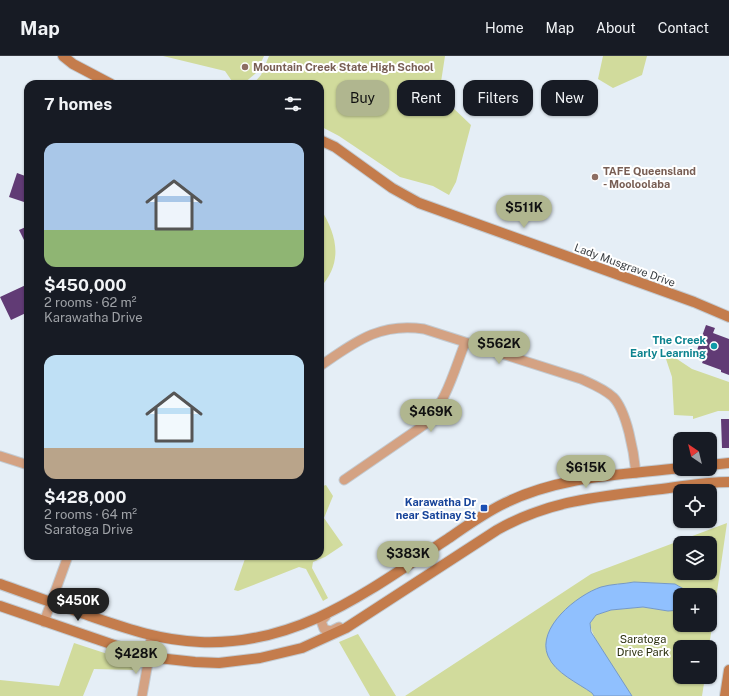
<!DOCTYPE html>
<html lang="en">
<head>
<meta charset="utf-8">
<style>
  body { margin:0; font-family:"Public Sans",sans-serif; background:#20242c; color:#f1f3f6; height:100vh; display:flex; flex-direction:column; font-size:15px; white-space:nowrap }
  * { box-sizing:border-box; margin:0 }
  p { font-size:13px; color:#9ea1a6 }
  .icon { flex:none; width:22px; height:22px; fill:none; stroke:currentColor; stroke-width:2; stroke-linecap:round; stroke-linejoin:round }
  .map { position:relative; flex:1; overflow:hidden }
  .side { position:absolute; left:24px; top:24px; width:300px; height:480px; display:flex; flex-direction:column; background:#171b24; border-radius:12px; box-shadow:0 1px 3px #0004 }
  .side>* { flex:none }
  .guide { position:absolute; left:336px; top:24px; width:333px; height:36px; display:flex; gap:8px }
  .needle { width:26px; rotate:325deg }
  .fabs { position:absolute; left:673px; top:376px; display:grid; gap:8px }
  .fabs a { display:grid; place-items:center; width:44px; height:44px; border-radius:8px; background:#171b24; box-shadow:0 1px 3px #0004; font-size:20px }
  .price { position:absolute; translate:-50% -34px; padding:0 9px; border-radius:14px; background:#b0b68f; color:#111; font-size:13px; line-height:26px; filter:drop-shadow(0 1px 2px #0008) }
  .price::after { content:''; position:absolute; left:50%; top:24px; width:12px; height:9px; margin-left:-6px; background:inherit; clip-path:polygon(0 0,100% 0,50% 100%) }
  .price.selected { background:#222; color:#fff }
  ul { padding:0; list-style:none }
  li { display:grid; align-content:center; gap:8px; height:212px; padding:0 20px }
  li span { display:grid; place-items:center; height:124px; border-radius:12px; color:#555 }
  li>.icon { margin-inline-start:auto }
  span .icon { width:72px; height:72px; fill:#fffc; stroke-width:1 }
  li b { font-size:17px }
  h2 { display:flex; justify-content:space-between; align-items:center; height:48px; padding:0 20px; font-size:17px }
  .chip { padding:0 14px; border-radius:12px; background:#171b24; box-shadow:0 1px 3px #0004; font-size:14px; line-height:36px }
  .chip.selected { background:#b0b68f; color:#111 }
  header { display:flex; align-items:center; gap:24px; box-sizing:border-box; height:56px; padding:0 20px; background:#171b24; border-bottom:1px solid #363941 }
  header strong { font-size:19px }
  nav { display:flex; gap:22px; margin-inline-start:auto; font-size:14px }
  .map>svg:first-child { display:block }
  .green { fill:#d1db9c; fill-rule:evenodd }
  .water { fill:#90c0fe; stroke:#7699c5 }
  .building { fill:#613b75 }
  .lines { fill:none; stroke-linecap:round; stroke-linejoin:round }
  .street-casing { stroke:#c3cbd2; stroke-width:11 }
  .secondary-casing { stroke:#c3cbd2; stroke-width:12 }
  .street { stroke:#d4a283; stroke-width:9 }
  .secondary { stroke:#c47c4c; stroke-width:10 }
  .education-dot { fill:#8d6e63; stroke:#fff; stroke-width:1.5 }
  .culture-dot { fill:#0f9aa8; stroke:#fff; stroke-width:1.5 }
  .transit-dot { fill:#1a4fb4; stroke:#fff; stroke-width:1.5 }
  .labels { text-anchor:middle; stroke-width:4; stroke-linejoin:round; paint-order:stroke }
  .education-label { font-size:11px; font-weight:bold; fill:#785e54; stroke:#fff; text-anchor:start }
  .street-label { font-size:11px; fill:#393d40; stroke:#fff }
  .culture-label { font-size:11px; font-weight:bold; fill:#0d838f; stroke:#fff; text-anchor:end }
  .transit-label { font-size:11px; font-weight:bold; fill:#164399; stroke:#fff; text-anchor:end }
  .park-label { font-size:11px; fill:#2a2e0c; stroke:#fff }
</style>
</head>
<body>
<header>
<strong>Map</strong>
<nav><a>Home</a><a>Map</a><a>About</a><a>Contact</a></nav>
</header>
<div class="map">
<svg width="729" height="640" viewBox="0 0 729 640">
  <rect width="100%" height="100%" fill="#e5eef6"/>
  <path class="green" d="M 163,0 L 264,0 L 256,17 L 243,28 L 234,28 L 225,15 Z
    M 269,0 L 445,0 L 441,26 L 450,49 L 471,69 L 456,126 L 449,139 L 433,130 L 400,121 L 339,80 L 320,70 L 320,28 L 253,28 L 261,19 Z
    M 603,0 L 647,0 L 642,19 L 613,32 L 598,23 Z
    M 320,152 C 338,180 343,207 320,232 Z
    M 671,299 L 692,313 L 729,326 L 729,355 L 718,355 L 693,363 L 693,360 L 674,359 L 672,321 L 666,303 Z
    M 326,429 L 333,440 L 324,462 L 343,489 L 325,501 L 313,506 L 312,512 L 328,542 L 323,545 L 306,513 L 299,511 L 238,535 L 234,534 L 246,500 L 320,500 L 320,431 Z
    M 727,467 L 709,591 L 680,591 L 680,621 L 705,621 L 702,640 L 632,640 C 621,624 592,585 590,567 L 596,559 L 611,554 L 643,551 L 668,555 L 680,554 L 680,569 L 710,569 L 710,539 L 689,539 L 689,536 L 675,528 L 634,526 L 601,531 L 557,613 L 592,637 L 594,640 L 405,640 L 591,518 ZM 680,487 L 710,487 L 710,517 L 680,517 Z
    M 358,578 L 396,640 L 370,640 L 339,586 Z
    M 74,587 L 129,605 L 135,610 L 135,614 L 94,613 L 83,640 L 0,640 L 0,624 L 59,630 Z"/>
  <path class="water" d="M 634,526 L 675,528 L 689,536 L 689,539 L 680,539 L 680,554 L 668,555 L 643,551 L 611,554 L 596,559 L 590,567 L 591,576 L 632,640 L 594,640 L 592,637 C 578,627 555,617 548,600 C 536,572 577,539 601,531 C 611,528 624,528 634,526 Z"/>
  <path class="building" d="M 17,117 L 28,121 L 28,134 L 24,146 L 9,141 Z
    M 28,170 L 28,192 L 19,174 Z
    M 28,228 L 28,256 L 11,264 L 0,241 Z
    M 706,269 L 715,272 L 713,277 L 729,283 L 729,319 L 721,316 L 721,314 L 702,307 L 705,300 L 696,297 Z
    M 721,363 L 729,363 L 729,392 L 722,392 Z"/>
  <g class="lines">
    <g class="street-casing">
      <path id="street" d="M 320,310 C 355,286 380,266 424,273 L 581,323 C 592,328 603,332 613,341 C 627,355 634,397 636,417
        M 0,400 L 28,409
        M 344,424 L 424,369 C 446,347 454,315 465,287
        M 326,560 L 321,565 L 324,573 L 331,575 L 339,571
        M 44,566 L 68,500
        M 142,640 L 149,601 L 151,581"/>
    </g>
    <g class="secondary-casing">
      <path id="secondary" d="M 63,0 L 73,8 L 111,28
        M 320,84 L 335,91 L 392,132 L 419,147 L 694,246 L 729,261
        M 710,409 L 729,407
        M 0,528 C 30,539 60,549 90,560 C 128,573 159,584 200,586 C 298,590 368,535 446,484 C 465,471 484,457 505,447 C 560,420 620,419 680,412
        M 0,550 L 149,601 L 195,606 L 219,607 L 260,602 L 302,592 L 346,572 L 497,474 C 548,445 596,441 653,434 C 678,431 704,426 729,426
        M 725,640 L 729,614"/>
    </g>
    <use href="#street" class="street"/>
    <use href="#secondary" class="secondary"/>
  </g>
  <g class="education-dot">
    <circle cx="245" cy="11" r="4"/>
    <circle cx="595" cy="121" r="4"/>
  </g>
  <circle class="culture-dot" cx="714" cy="290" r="4"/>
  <rect class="transit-dot" x="480" y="448" width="8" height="8" rx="2"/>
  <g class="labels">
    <g class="education-label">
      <text x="253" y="15">Mountain Creek State High School</text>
      <text x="603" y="119">TAFE Queensland<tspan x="603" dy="13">- Mooloolaba</tspan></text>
    </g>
    <g class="street-label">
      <text transform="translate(625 209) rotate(20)" y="4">Lady Musgrave Drive</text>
    </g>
    <g class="culture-label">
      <text x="706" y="288">The Creek<tspan x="706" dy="13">Early Learning</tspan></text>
    </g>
    <g class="transit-label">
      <text x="476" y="450">Karawatha Dr<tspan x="476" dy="13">near Satinay St</tspan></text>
    </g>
    <g class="park-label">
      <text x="643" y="587">Saratoga<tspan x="643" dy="13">Drive Park</tspan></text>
    </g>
  </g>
</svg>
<div class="fabs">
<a><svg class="needle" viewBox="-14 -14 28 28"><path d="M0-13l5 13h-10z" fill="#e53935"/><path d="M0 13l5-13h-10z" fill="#9ea1a6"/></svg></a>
<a><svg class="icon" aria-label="locate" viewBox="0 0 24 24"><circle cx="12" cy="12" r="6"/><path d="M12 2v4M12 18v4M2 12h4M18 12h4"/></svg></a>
<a><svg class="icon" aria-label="layers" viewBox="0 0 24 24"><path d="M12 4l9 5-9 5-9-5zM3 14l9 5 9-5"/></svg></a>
<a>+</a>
<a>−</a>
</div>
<b class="price" style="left:524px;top:173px">$511K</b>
<b class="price" style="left:499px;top:309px">$562K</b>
<b class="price" style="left:431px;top:377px">$469K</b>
<b class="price" style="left:586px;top:433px">$615K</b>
<b class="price" style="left:408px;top:519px">$383K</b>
<b class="price selected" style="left:78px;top:566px">$450K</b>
<b class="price" style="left:136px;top:619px">$428K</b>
<div class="guide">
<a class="chip selected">Buy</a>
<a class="chip">Rent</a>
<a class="chip">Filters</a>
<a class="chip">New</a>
</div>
<section class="side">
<h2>7 homes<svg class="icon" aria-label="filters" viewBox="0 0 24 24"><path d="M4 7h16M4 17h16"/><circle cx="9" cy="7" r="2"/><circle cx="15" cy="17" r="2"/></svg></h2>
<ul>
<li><span style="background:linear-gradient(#a9c7e8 70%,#8fb573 0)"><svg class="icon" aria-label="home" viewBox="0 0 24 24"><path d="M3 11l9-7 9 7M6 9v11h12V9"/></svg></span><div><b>$450,000</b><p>2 rooms · 62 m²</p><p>Karawatha Drive</p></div></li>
<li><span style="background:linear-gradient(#bfe0f5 75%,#b9a48a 0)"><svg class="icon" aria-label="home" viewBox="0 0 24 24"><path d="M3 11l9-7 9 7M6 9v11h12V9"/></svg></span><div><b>$428,000</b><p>2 rooms · 64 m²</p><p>Saratoga Drive</p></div></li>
</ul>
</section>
</div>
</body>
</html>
